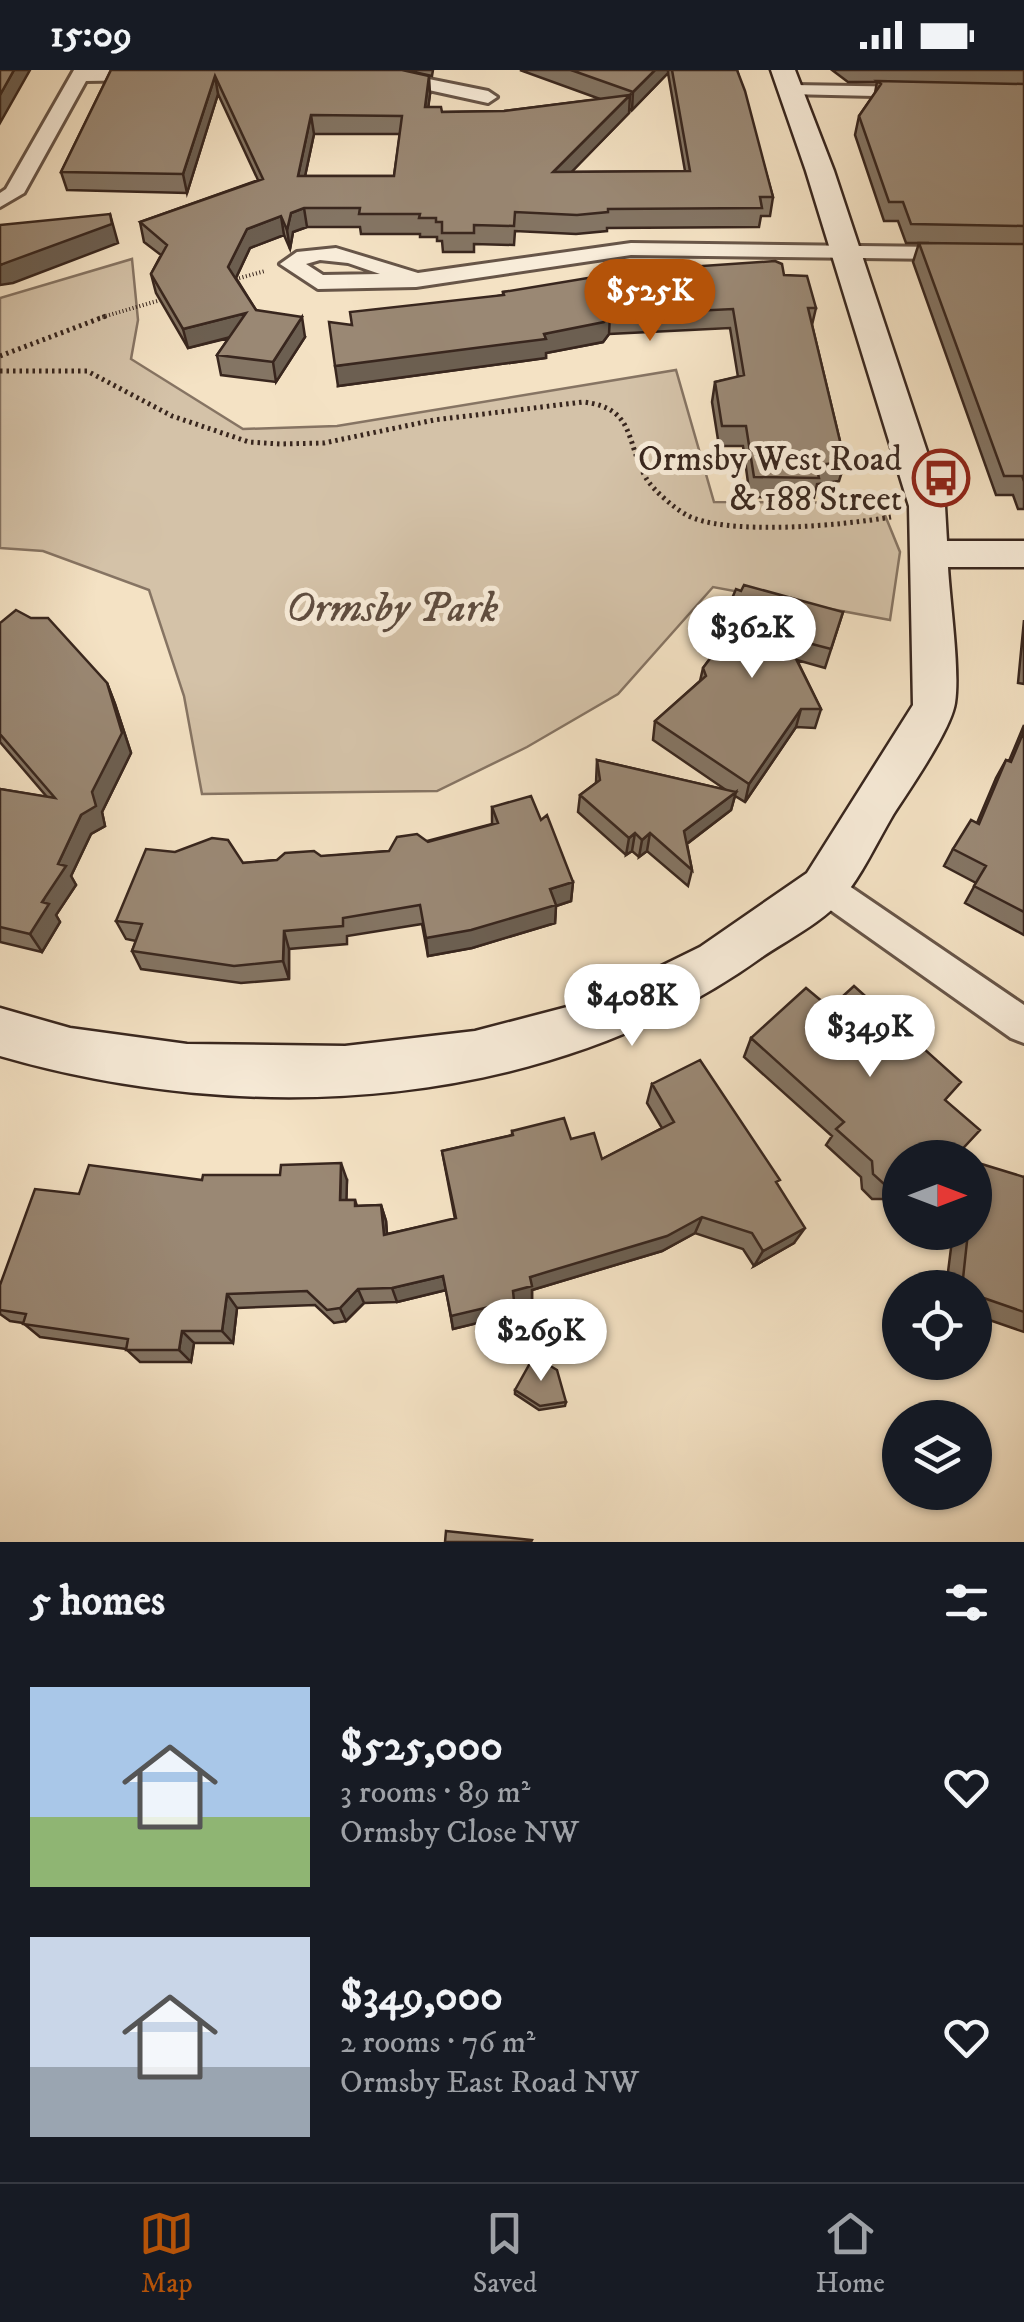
<!DOCTYPE html>
<html lang="en">
<head>
<meta charset="utf-8">
<style>
  body { margin:0; font-family:"IM FELL DW Pica",serif; background:#20242c; color:#f1f3f6; height:100vh; display:flex; flex-direction:column; font-size:38px; white-space:nowrap }
  * { box-sizing:border-box; margin:0 }
  p { font-size:32px; color:#9ea1a6 }
  .icon { flex:none; width:55px; height:55px; fill:none; stroke:currentColor; stroke-width:2; stroke-linecap:round; stroke-linejoin:round }
  .map { position:relative; height:1472px; overflow:hidden }
  .panel { display:flex; flex-direction:column; background:#171b24; flex:1 }
  .panel>* { flex:none }
  .needle { width:65px; rotate:90deg }
  .buttons { position:absolute; left:882px; top:1070px; display:grid; gap:20px }
  .buttons a { display:grid; place-items:center; width:110px; height:110px; border-radius:50%; background:#171b24; box-shadow:0 2px 8px #0004; font-size:50px }
  .price { position:absolute; translate:-50% -85px; padding:0 22px; border-radius:35px; background:#fff; color:#222; font-size:32px; line-height:65px; filter:drop-shadow(0 2px 5px #0008) }
  .price::after { content:''; position:absolute; left:50%; top:60px; width:30px; height:22px; margin-left:-15px; background:inherit; clip-path:polygon(0 0,100% 0,50% 100%) }
  .price.current { background:#b45309; color:#fff }
  ul { padding:0; list-style:none }
  li { display:flex; align-items:center; gap:30px; height:250px; padding:0 30px }
  li span { display:grid; place-items:center; flex:none; width:280px; height:200px; border-radius:0px; color:#555 }
  li>.icon { margin-inline-start:auto }
  span .icon { width:120px; height:120px; fill:#fffc; stroke-width:1 }
  li b { font-size:42px }
  h2 { display:flex; justify-content:space-between; align-items:center; height:120px; padding:0 30px; font-size:42px }
  .status { display:flex; justify-content:space-between; align-items:center; height:70px; padding:0 50px; background:#171b24; direction:ltr }
  .status svg { height:28px; fill:currentColor }
  .tabs { display:flex; justify-content:space-around; align-items:center; height:140px; border-top:2px solid #363941; background:#171b24; font-size:28px; color:#9ea1a6 }
  .tabs a { display:grid; justify-items:center; gap:5px }
  .tabs .current { color:#b45309 }
  .map>svg:first-child { display:block }
  .green { fill:#d4c2a8; stroke:#867463; stroke-width:2.5 }
  .lines { fill:none; stroke-linecap:round; stroke-linejoin:round }
  .street-casing { stroke:#675548; stroke-width:6 }
  .secondary-casing { stroke:#38261e; stroke-width:5 }
  .path-far1 { stroke:#38261e; stroke-width:4; stroke-dasharray:1 2.5; stroke-linecap:butt }
  .path { stroke:#38261e; stroke-width:5; stroke-dasharray:2.5 4; stroke-linecap:butt }
  .street { fill:#f8ecd9; fill-rule:evenodd }
  .secondary { fill:#f8ecd9; fill-rule:evenodd }
  .wall { fill:#847564; stroke:#38261e; stroke-width:2.5; fill-rule:evenodd }
  .shaded-wall { fill:#6c5f51; stroke:#38261e; stroke-width:2.5 }
  .building { fill:#9a8874; stroke:#38261e; stroke-width:2.5; fill-rule:evenodd }
  .labels { text-anchor:middle; stroke-width:10; stroke-linejoin:round; paint-order:stroke }
  .far-poi-label { font-size:35px; fill:#38261e; stroke:#f8ecd9; text-anchor:end }
  .park-label { font-size:42px; font-style:italic; fill:#5f4d40; stroke:#f8ecd9 }
</style>
</head>
<body>
<div class="status"><b>15:09</b><svg viewBox="0 0 49 12"><path d="M0 12V9h3v3zM5 12V6h3v6zM10 12V3h3v9zM15 12V0h3v12zM26 1h20v11H26zM47 4h2v5h-2z"/></svg></div>
<div class="map">
<svg width="1024" height="1472" viewBox="0 0 1024 1472">
  <rect width="100%" height="100%" fill="#f4e2c4"/>
  <filter id="stains"><feTurbulence type="fractalNoise" baseFrequency=".002" numOctaves="4"/><feColorMatrix values="0 0 0 0 .2 0 0 0 0 .09 0 0 0 0 .02 0 0 0 .5 -.17"/></filter>
  <radialGradient id="worn" r=".72"><stop offset=".6" stop-color="#630" stop-opacity="0"/><stop offset="1" stop-color="#630" stop-opacity=".3"/></radialGradient>
  <path class="green" d="M 132,189 L 138,250 L 131,289 L 243,359 L 337,356 L 676,300 L 714,432 L 880,433 L 900,482 L 890,550 L 713,517 L 618,624 L 527,677 L 437,721 L 202,724 L 184,626 L 149,520 L 43,481 L 0,478 L 0,228 Z"/>
  <g class="lines">
    <g class="street-casing">
      <path id="street" d="M 74,0 L 152,0 L 159,5 L 150,10 L 86,11 L 24,123 L 0,137 L 0,123 L 6,119 Z
        M 389,1 L 488,21 L 497,27 L 488,33 L 383,10 L 380,6 Z
        M 793,15 L 919,17 L 928,22 L 919,27 L 787,24 L 784,20 Z
        M 631,173 L 1024,178 L 1024,190 L 631,185 L 416,217 L 318,219 L 280,194 L 297,182 L 336,178 L 418,203 ZM 320,190 L 348,193 L 380,204 L 323,205 L 306,194 Z
        M 824,803 L 836,807 L 1024,935 L 1024,973 L 1011,968 L 812,827 L 807,817 L 812,807 Z"/>
    </g>
    <g class="secondary-casing">
      <path id="secondary" d="M 771,0 L 795,0 L 834,101 L 945,436 L 947,471 L 1024,471 L 1024,497 L 948,497 C 950,533 960,600 955,633 C 951,660 909,720 893,745 C 877,772 862,805 842,829 C 823,852 787,870 762,887 C 547,1042 248,1058 0,986 L 0,938 L 70,958 L 187,974 L 345,976 L 475,961 L 590,931 L 700,877 L 807,803 L 913,635 L 909,436 L 806,101 Z"/>
    </g>
    <path class="path-far1" d="M 229,211 L 265,201
      M 99,248 L 164,229"/>
    <path class="path" d="M 0,286 L 106,246
      M 0,301 L 87,301 L 172,346 L 249,372 L 280,374 L 324,373 L 434,350 L 583,332 C 636,338 625,371 646,408 C 653,420 673,437 685,444 C 723,467 846,455 891,447"/>
    <use href="#street" class="street"/>
    <use href="#secondary" class="secondary"/>
  </g>
  <path class="wall" d="M 111,0 L 430,24 L 428,37 L 442,42 L 504,41 L 600,29 L 520,0 L 737,0 L 773,127 L 770,146 L 761,146 L 759,157 L 607,158 L 607,161 L 576,164 L 515,161 L 514,175 L 474,174 L 474,182 L 443,182 L 442,171 L 437,171 L 437,167 L 420,167 L 420,164 L 361,164 L 360,157 L 307,157 L 293,162 L 290,179 L 284,165 L 250,178 L 236,208 L 256,240 L 305,267 L 276,312 L 221,305 L 217,285 L 229,268 L 188,278 L 156,223 L 151,204 L 161,185 L 144,172 L 140,152 L 258,110 L 218,24 L 187,123 L 67,120 L 61,102 ZM 668,3 L 685,101 L 571,102 L 629,43 L 629,39 L 632,40 ZM 314,64 L 400,64 L 394,106 L 305,106 Z
    M 405,0 L 433,0 L 432,6 Z
    M 832,0 L 1024,0 L 1024,439 L 1018,439 L 1013,425 L 996,425 L 913,192 L 919,173 L 929,173 L 906,173 L 898,151 L 884,151 L 855,65 L 859,46 L 875,23 L 877,12 L 848,12 Z
    M 784,205 L 816,238 L 812,255 L 845,392 L 839,411 L 817,414 L 814,428 L 750,427 L 743,376 L 719,376 L 712,332 L 715,312 L 738,307 L 730,258 L 609,264 L 603,272 L 546,283 L 546,288 L 338,316 L 352,255 L 503,225 L 503,222 Z
    M 843,542 L 825,598 L 797,590 L 821,639 L 815,658 L 796,657 L 745,732 L 735,726 L 731,740 L 687,774 L 692,800 L 688,816 L 647,781 L 639,787 L 632,781 L 626,785 L 578,742 L 580,725 L 596,713 L 597,690 L 726,720 L 653,670 L 655,651 L 700,611 L 703,598 L 717,579 L 715,578 L 719,559 Z
    M 1024,550 L 1024,614 L 1018,613 Z
    M 0,553 L 107,613 L 115,634 L 131,683 L 102,742 L 105,756 L 91,764 L 71,806 L 76,815 L 56,845 L 60,852 L 42,882 L 0,872 L 0,719 L 47,727 L 0,672 Z
    M 1024,655 L 1024,865 L 965,833 L 976,813 L 944,796 L 953,779 L 977,753 L 996,708 L 1006,690 L 1009,691 Z
    M 492,737 L 541,750 L 573,812 L 571,831 L 556,836 L 555,853 L 472,878 L 428,886 L 422,854 L 347,866 L 347,874 L 289,879 L 289,909 L 241,913 L 141,899 L 132,881 L 136,871 L 126,869 L 116,851 L 243,793 L 389,781 L 492,754 Z
    M 751,968 L 900,1088 L 900,1143 L 884,1129 L 872,1129 L 862,1119 L 861,1107 L 826,1075 L 832,1066 L 744,987 Z
    M 652,1014 L 777,1114 L 794,1173 L 754,1196 L 743,1179 L 695,1163 L 662,1181 L 532,1220 L 532,1230 L 514,1234 L 514,1244 L 453,1259 L 446,1220 L 397,1232 L 364,1233 L 346,1251 L 334,1253 L 315,1235 L 237,1238 L 233,1273 L 194,1273 L 191,1292 L 140,1292 L 126,1279 L 40,1267 L 23,1253 L 10,1251 L 0,1244 L 0,1215 L 79,1124 L 202,1110 L 347,1110 L 346,1130 L 355,1130 L 357,1136 L 381,1135 L 386,1151 L 387,1164 L 455,1149 L 442,1081 L 512,1065 L 512,1061 L 571,1069 L 602,1089 L 662,1058 L 647,1033 Z
    M 1024,1107 L 1024,1262 L 975,1245 L 975,1218 L 946,1218 L 953,1162 L 975,1162 Z
    M 515,1320 L 566,1332 L 565,1336 L 539,1340 L 515,1324 Z"/>
  <path class="shaded-wall" d="M 14,0 L 30,0 L 0,53 L 0,25 Z
    M 655,0 L 668,0 L 668,3 L 632,40 L 633,22 Z
    M 215,6 L 218,24 L 187,123 L 183,104 Z
    M 429,6 L 430,24 L 426,55 L 425,37 Z
    M 630,25 L 629,43 L 553,121 L 553,102 Z
    M 311,45 L 314,64 L 301,125 L 298,106 Z
    M 304,138 L 307,157 L 293,162 L 290,179 L 287,160 L 291,143 Z
    M 110,144 L 118,173 L 13,213 L 0,215 L 0,195 Z
    M 281,146 L 284,165 L 250,178 L 232,216 L 228,197 L 247,159 Z
    M 246,243 L 250,262 L 188,278 L 183,259 Z
    M 610,245 L 609,264 L 603,272 L 546,283 L 546,288 L 338,316 L 335,296 L 544,264 Z
    M 302,247 L 305,267 L 276,312 L 273,292 Z
    M 107,613 L 115,634 L 131,683 L 102,742 L 105,756 L 91,764 L 71,806 L 76,815 L 56,845 L 60,852 L 42,882 L 30,864 L 58,794 L 92,722 Z
    M 801,639 L 796,657 L 745,732 L 749,714 Z
    M 736,722 L 731,740 L 681,778 L 684,761 Z
    M 635,763 L 632,781 L 626,785 L 629,768 Z
    M 650,763 L 647,781 L 639,787 L 642,770 Z
    M 573,812 L 571,831 L 556,836 L 555,853 L 472,878 L 428,886 L 426,868 L 550,819 Z
    M 284,861 L 289,879 L 289,909 L 283,891 Z
    M 341,1093 L 347,1110 L 346,1147 L 340,1130 Z
    M 381,1135 L 386,1151 L 388,1180 L 384,1165 Z
    M 702,1147 L 695,1163 L 662,1181 L 532,1220 L 532,1230 L 514,1234 L 514,1244 L 453,1259 L 451,1246 L 513,1221 L 530,1207 Z
    M 805,1158 L 794,1173 L 754,1196 L 763,1181 Z
    M 443,1206 L 446,1220 L 397,1232 L 392,1218 Z
    M 358,1219 L 364,1233 L 346,1251 L 340,1238 Z
    M 227,1224 L 237,1238 L 233,1273 L 222,1261 Z
    M 182,1261 L 194,1273 L 191,1292 L 179,1280 Z"/>
  <path class="building" d="M 0,0 L 14,0 L 0,25 Z
    M 111,0 L 402,0 L 429,6 L 425,37 L 441,37 L 442,42 L 504,41 L 630,25 L 553,102 L 690,101 L 672,0 L 737,0 L 745,21 L 773,127 L 760,127 L 762,138 L 608,139 L 608,142 L 577,145 L 515,142 L 514,156 L 474,155 L 474,163 L 442,163 L 442,152 L 436,152 L 436,148 L 419,148 L 420,144 L 359,144 L 360,138 L 304,138 L 291,143 L 287,160 L 281,146 L 247,159 L 228,197 L 256,240 L 302,247 L 273,292 L 217,285 L 246,243 L 183,259 L 151,204 L 167,175 L 140,152 L 263,109 L 215,6 L 183,104 L 61,102 ZM 311,45 L 402,46 L 394,106 L 298,106 Z
    M 571,0 L 655,0 L 633,22 Z
    M 877,11 L 1024,14 L 1024,156 L 911,154 L 903,132 L 889,132 L 859,46 L 881,14 Z
    M 110,144 L 112,154 L 0,195 L 0,155 Z
    M 919,173 L 1024,174 L 1024,411 L 1022,406 L 1004,406 Z
    M 775,191 L 782,194 L 784,205 L 807,206 L 816,238 L 808,238 L 845,392 L 816,395 L 819,408 L 754,407 L 746,356 L 722,356 L 715,312 L 744,305 L 733,239 L 610,245 L 604,252 L 544,264 L 546,269 L 335,296 L 329,252 L 352,255 L 350,242 L 504,225 L 503,222 L 630,201 Z
    M 744,515 L 843,542 L 831,579 L 785,567 L 821,639 L 801,639 L 749,714 L 655,651 L 706,606 L 703,598 L 730,562 L 719,559 L 736,519 L 741,521 Z
    M 16,540 L 31,548 L 48,548 L 107,613 L 122,663 L 92,722 L 96,736 L 81,745 L 58,794 L 66,796 L 42,832 L 49,834 L 30,864 L 0,857 L 0,719 L 55,728 L 0,664 L 0,553 Z
    M 1024,661 L 1024,842 L 974,816 L 986,796 L 953,779 L 971,750 L 979,754 L 1006,690 L 1011,692 Z
    M 597,690 L 736,722 L 684,761 L 692,800 L 650,763 L 642,770 L 635,763 L 629,768 L 580,725 L 600,710 Z
    M 531,726 L 541,750 L 547,745 L 573,812 L 550,819 L 556,835 L 471,860 L 426,868 L 420,835 L 343,848 L 343,856 L 284,861 L 283,891 L 234,896 L 132,881 L 142,854 L 116,851 L 146,779 L 175,782 L 212,768 L 228,770 L 243,793 L 277,790 L 285,783 L 314,781 L 321,786 L 389,781 L 397,767 L 417,764 L 428,772 L 498,753 L 492,737 Z
    M 854,916 L 961,1012 L 945,1030 L 980,1060 L 954,1088 L 900,1088 L 900,1117 L 896,1113 L 884,1114 L 873,1104 L 872,1091 L 836,1059 L 844,1052 L 751,968 L 806,918 L 830,938 Z
    M 700,990 L 780,1110 L 776,1112 L 805,1158 L 763,1181 L 752,1163 L 702,1147 L 667,1166 L 530,1207 L 532,1216 L 513,1221 L 514,1231 L 451,1246 L 443,1206 L 392,1218 L 358,1219 L 340,1238 L 327,1240 L 307,1221 L 227,1224 L 222,1261 L 182,1261 L 179,1280 L 126,1280 L 128,1269 L 23,1254 L 26,1244 L 0,1240 L 0,1215 L 35,1119 L 79,1124 L 89,1095 L 202,1110 L 203,1105 L 280,1105 L 281,1095 L 341,1093 L 340,1130 L 355,1130 L 355,1136 L 381,1135 L 384,1165 L 456,1148 L 442,1081 L 513,1065 L 512,1061 L 564,1048 L 571,1069 L 594,1063 L 602,1089 L 674,1052 L 652,1014 Z
    M 975,1092 L 1024,1107 L 1024,1242 L 975,1225 L 975,1218 L 962,1218 L 968,1162 L 975,1162 Z
    M 534,1286 L 557,1300 L 566,1332 L 540,1336 L 515,1320 Z
    M 446,1461 L 532,1470 L 531,1472 L 445,1472 Z"/>
  <defs>
    <g id="bus-ring" transform="scale(2.875)"><circle r="9.5" fill="#f8ecd9" stroke="#8f2418" stroke-width="1.5"/><path d="M-5-6H5V4H4V6H2V4H-2V6H-4V4H-5ZM-3.5-4V0h7V-4ZM-3.5 1.2v1.5H-2V1.2ZM2 1.2v1.5H3.5V1.2Z" fill="#8f2418"/></g>
  </defs>
  <g fill-rule="evenodd">
    <use href="#bus-ring" x="941" y="408"/>
  </g>
  <g class="labels">
    <g class="far-poi-label">
      <text x="902" y="400">Ormsby West Road<tspan x="902" dy="40">&amp; 188 Street</tspan></text>
    </g>
    <g class="park-label">
      <text x="392" y="551">Ormsby Park</text>
    </g>
  </g>
  <rect width="100%" height="100%" filter="url(#stains)"/>
  <rect width="100%" height="100%" fill="url(#worn)"/>
</svg>
<div class="buttons">
<a><svg class="needle" viewBox="-14 -14 28 28"><path d="M0-13l5 13h-10z" fill="#e53935"/><path d="M0 13l5-13h-10z" fill="#9ea1a6"/></svg></a>
<a><svg class="icon" aria-label="locate" viewBox="0 0 24 24"><circle cx="12" cy="12" r="6"/><path d="M12 2v4M12 18v4M2 12h4M18 12h4"/></svg></a>
<a><svg class="icon" aria-label="layers" viewBox="0 0 24 24"><path d="M12 4l9 5-9 5-9-5zM3 14l9 5 9-5"/></svg></a>
</div>
<b class="price current" style="left:650px;top:274px">$525K</b>
<b class="price" style="left:752px;top:611px">$362K</b>
<b class="price" style="left:632px;top:979px">$408K</b>
<b class="price" style="left:870px;top:1010px">$349K</b>
<b class="price" style="left:541px;top:1314px">$269K</b>
</div>
<section class="panel">
<h2>5 homes<svg class="icon" aria-label="filters" viewBox="0 0 24 24"><path d="M4 7h16M4 17h16"/><circle cx="9" cy="7" r="2"/><circle cx="15" cy="17" r="2"/></svg></h2>
<ul>
<li><span style="background:linear-gradient(#a9c7e8 65%,#8fb573 0)"><svg class="icon" aria-label="home" viewBox="0 0 24 24"><path d="M3 11l9-7 9 7M6 9v11h12V9"/></svg></span><div><b>$525,000</b><p>3 rooms · 89 m²</p><p>Ormsby Close NW</p></div><svg class="icon" aria-label="heart" viewBox="0 0 24 24"><path d="M12 20l-8-8c-3-5 5-10 8-4 3-6 11-1 8 4z"/></svg></li>
<li><span style="background:linear-gradient(#c9d6e8 65%,#9aa5b1 0)"><svg class="icon" aria-label="home" viewBox="0 0 24 24"><path d="M3 11l9-7 9 7M6 9v11h12V9"/></svg></span><div><b>$349,000</b><p>2 rooms · 76 m²</p><p>Ormsby East Road NW</p></div><svg class="icon" aria-label="heart" viewBox="0 0 24 24"><path d="M12 20l-8-8c-3-5 5-10 8-4 3-6 11-1 8 4z"/></svg></li>
</ul>
</section>
<nav class="tabs">
<a class="current"><svg class="icon" aria-label="map" viewBox="0 0 24 24"><path d="M3 6l6-2 6 2 6-2v14l-6 2-6-2-6 2zM9 4v14M15 6v14"/></svg>Map</a>
<a><svg class="icon" aria-label="saved" viewBox="0 0 24 24"><path d="M7 4h10v16l-5-4-5 4z"/></svg>Saved</a>
<a><svg class="icon" aria-label="home" viewBox="0 0 24 24"><path d="M3 11l9-7 9 7M6 9v11h12V9"/></svg>Home</a>
</nav>
</body>
</html>
